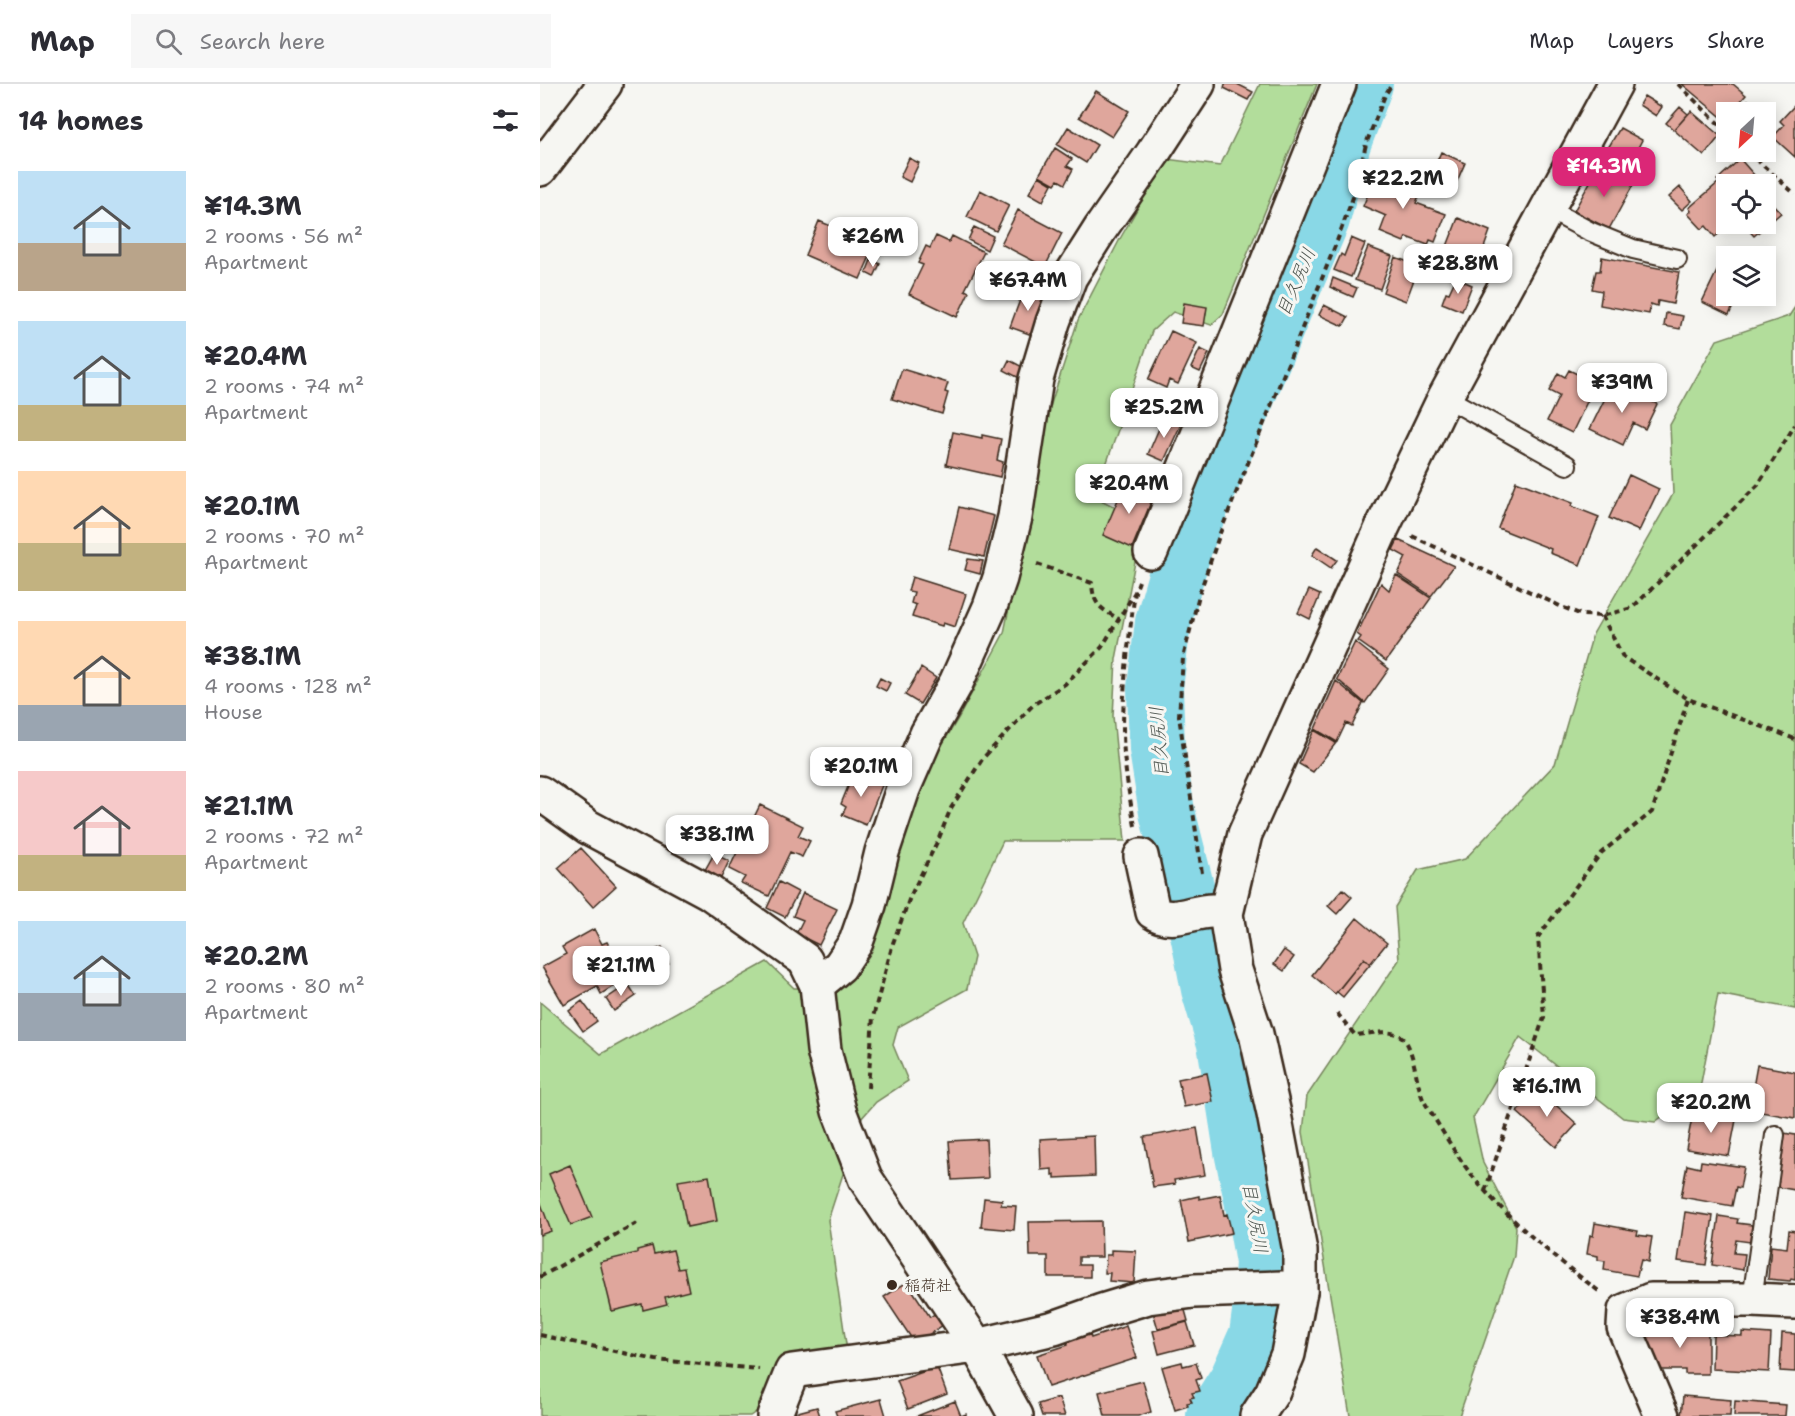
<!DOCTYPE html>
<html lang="en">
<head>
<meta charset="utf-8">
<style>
  body { margin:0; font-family:"Shantell Sans","Klee One",sans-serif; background:#f7f7f7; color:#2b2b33; height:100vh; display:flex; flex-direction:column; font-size:22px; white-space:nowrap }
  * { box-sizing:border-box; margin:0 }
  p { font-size:20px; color:#7c7c81 }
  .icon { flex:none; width:33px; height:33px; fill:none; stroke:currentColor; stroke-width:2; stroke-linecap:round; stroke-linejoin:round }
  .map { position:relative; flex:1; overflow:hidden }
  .drawer { display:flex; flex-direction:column; background:#fff; width:540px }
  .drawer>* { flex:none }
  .needle { width:39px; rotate:206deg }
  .tools { position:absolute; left:1176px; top:18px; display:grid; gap:12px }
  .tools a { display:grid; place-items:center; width:60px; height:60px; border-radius:0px; background:#fff; box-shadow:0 3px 15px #0003; font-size:30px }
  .price { position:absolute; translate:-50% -51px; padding:0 14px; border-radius:12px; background:#fff; color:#222; font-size:20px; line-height:39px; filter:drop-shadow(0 2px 3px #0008) }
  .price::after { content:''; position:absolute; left:50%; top:36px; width:18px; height:14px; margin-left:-9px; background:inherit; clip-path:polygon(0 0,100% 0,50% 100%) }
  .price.active { background:#db2777; color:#fff }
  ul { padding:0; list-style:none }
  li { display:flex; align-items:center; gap:18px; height:150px; padding:0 18px }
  li span { display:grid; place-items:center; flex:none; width:168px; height:120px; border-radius:0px; color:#555 }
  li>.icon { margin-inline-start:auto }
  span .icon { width:72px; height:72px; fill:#fffc; stroke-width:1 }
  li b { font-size:26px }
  h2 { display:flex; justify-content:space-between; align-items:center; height:72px; padding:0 18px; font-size:26px }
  header { display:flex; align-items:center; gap:36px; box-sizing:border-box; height:84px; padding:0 30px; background:#fff; border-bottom:2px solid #e1e1e2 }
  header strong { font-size:28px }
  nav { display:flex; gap:33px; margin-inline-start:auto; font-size:21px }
  .search { width:420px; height:54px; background:#f7f7f7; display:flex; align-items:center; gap:15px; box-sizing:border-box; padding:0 21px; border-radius:0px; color:#7c7c81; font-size:22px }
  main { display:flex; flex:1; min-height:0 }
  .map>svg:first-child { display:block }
  .green { fill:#b2dd9b; stroke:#76845c; stroke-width:1.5 }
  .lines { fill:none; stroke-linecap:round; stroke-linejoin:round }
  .river { stroke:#89d8e6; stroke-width:56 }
  .building { fill:#dfa69c; stroke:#3b2a1e; stroke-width:1.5 }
  .lane-casing { stroke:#3b2a1e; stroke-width:22 }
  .street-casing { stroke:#3b2a1e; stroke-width:38 }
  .secondary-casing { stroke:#3b2a1e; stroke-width:38 }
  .path { stroke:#3b2a1e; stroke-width:4; stroke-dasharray:6 4.5; stroke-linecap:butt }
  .lane { stroke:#f6f6f2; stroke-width:18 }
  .street { stroke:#f6f6f2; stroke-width:33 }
  .secondary { stroke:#f6f6f2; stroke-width:33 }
  .poi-dot { fill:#3b2a1e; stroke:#f6f6f2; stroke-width:2 }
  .labels { text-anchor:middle; stroke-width:6; stroke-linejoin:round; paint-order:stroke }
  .poi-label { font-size:16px; fill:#3b2a1e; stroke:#f6f6f2; text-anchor:start }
  .water-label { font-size:18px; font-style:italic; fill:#4e5650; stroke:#f6f6f2 }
</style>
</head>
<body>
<header>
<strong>Map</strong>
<div class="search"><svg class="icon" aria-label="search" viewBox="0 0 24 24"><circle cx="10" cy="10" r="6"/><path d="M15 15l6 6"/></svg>Search here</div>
<nav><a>Map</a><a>Layers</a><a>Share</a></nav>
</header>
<main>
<section class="drawer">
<h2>14 homes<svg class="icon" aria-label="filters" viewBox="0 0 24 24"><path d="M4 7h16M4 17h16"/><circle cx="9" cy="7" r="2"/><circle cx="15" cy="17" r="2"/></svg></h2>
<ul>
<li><span style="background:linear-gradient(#bfe0f5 60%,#b9a48a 0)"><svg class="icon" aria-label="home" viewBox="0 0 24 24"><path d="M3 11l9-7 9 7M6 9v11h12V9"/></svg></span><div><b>¥14.3M</b><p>2 rooms · 56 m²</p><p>Apartment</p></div></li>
<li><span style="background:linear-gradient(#bfe0f5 70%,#c2b280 0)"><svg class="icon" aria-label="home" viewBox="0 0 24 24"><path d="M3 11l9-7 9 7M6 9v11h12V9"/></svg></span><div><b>¥20.4M</b><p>2 rooms · 74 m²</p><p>Apartment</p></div></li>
<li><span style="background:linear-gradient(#ffd9b3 60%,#c2b280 0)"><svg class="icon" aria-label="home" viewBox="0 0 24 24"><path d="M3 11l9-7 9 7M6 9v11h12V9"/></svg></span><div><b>¥20.1M</b><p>2 rooms · 70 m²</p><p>Apartment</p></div></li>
<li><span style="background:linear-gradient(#ffd9b3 70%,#9aa5b1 0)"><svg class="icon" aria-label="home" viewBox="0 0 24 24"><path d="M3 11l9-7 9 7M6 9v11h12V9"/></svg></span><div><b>¥38.1M</b><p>4 rooms · 128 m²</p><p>House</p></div></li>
<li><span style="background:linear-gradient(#f6c9c9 70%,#c2b280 0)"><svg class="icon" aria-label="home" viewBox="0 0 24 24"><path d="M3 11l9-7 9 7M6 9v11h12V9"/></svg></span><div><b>¥21.1M</b><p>2 rooms · 72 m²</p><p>Apartment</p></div></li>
<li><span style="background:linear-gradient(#bfe0f5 60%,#9aa5b1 0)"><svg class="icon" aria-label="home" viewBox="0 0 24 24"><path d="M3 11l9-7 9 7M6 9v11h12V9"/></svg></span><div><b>¥20.2M</b><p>2 rooms · 80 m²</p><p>Apartment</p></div></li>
</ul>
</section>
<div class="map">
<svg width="1255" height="1332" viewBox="0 0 1255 1332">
  <rect width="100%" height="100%" fill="#f6f6f2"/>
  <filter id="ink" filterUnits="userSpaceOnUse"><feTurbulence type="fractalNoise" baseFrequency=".0167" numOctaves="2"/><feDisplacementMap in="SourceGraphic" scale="12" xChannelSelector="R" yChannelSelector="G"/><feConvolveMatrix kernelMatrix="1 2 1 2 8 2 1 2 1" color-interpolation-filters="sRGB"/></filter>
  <g filter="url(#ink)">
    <path class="green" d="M 720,0 L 777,0 L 683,230 L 671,241 L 633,228 L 612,247 L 555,413 L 603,437 L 576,575 L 573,632 L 585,757 L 463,757 L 423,839 L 434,873 L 427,905 L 358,943 L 353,961 L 368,997 L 336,1018 L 321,1035 L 288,1136 L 307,1267 L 210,1332 L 0,1332 L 0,918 L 61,970 L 227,878 L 254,904 L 295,904 L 384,691 L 419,633 L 464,549 L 509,326 L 538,236 L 581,153 L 626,75 L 680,82 Z
      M 1255,223 L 1255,925 L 1178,910 L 1160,1004 L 1115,1038 L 1083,1034 L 980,953 L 933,1034 L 943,1079 L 976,1143 L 974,1172 L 919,1332 L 810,1332 L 763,1048 L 767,1012 L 859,876 L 855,823 L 878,786 L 925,775 L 1015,680 L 1053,550 L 1133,410 L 1130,341 L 1177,256 L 1249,232 Z"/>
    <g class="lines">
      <path class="river" d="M 674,1332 L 697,1296 L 717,1251 L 720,1228 L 723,1178 L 712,1115 L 702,1067 L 685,959 L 669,905 L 659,854 L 627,728 L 617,665 L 615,604 L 623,538 L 646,457 L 782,135 L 803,59 L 825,0"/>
    </g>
    <path class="building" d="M 685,0 L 697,0 L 713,8 L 708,16 L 684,4 Z
      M 1142,0 L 1193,0 L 1206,11 L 1191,28 L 1186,28 L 1185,36 Z
      M 556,7 L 589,27 L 572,53 L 539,33 Z
      M 1104,12 L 1122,23 L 1116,32 L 1099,21 Z
      M 1208,16 L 1223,28 L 1197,28 Z
      M 1255,21 L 1255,73 L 1233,53 L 1244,41 L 1240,37 Z
      M 1140,23 L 1148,30 L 1134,46 L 1126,39 Z
      M 1151,27 L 1180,52 L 1164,72 L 1134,46 Z
      M 1226,31 L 1231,35 L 1226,42 Z
      M 528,43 L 557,61 L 546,79 L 517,61 Z
      M 1080,44 L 1102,56 L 1091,77 L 1068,64 Z
      M 515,64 L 532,75 L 527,82 L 533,85 L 525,100 L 518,96 L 515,100 L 499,91 Z
      M 901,68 L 925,79 L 917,97 L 893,86 Z
      M 369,74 L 379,79 L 370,98 L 360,93 Z
      M 1200,75 L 1222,100 L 1186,100 L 1186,140 L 1190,140 L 1175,153 L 1166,142 L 1162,145 L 1148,130 L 1151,127 L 1149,124 L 1179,98 L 1177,96 Z
      M 1059,82 L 1093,101 L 1069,145 L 1034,127 Z
      M 838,86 L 868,98 L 866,102 L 881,107 L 876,119 L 906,130 L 895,158 L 890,156 L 888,161 L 866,153 L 864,158 L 840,148 L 846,132 L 823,122 Z
      M 499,92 L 512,100 L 503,117 L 489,109 Z
      M 1140,103 L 1152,117 L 1142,126 L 1129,113 Z
      M 440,106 L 469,121 L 456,147 L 427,133 Z
      M 1228,115 L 1241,129 L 1214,152 L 1203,140 L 1226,140 L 1226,117 Z
      M 478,126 L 522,149 L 505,183 L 461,160 Z
      M 918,134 L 950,147 L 937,183 L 904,170 Z
      M 279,137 L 335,161 L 320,195 L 265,171 Z
      M 434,143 L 453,152 L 447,166 L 428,156 Z
      M 396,152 L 409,158 L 412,152 L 444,168 L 425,206 L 429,208 L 417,233 L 369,210 L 383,181 L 378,179 L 386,162 L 390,164 Z
      M 811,154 L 825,160 L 811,193 L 794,186 L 801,170 L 804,172 Z
      M 828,163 L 852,172 L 840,205 L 815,196 Z
      M 855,173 L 879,182 L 866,217 L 843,208 Z
      M 1062,173 L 1139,188 L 1133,220 L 1118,217 L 1117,222 L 1111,220 L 1109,230 L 1060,221 L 1062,207 L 1052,205 L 1056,187 L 1060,187 Z
      M 331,176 L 340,180 L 334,193 L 326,189 Z
      M 1179,183 L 1186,186 L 1186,212 L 1198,212 L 1189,231 L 1162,218 Z
      M 793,194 L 817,204 L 813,213 L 790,203 Z
      M 916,194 L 932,201 L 922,227 L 902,219 L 906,208 L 909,209 Z
      M 484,205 L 506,214 L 492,251 L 470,243 Z
      M 644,219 L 667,223 L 664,242 L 641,239 Z
      M 784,221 L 808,233 L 803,242 L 779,231 Z
      M 1126,229 L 1143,232 L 1140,245 L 1124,242 Z
      M 631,247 L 657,259 L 638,300 L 629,296 L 626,304 L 608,296 Z
      M 660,265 L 669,269 L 660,288 L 651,284 Z
      M 469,276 L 488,286 L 483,296 L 464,286 Z
      M 362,285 L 408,299 L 405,308 L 408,309 L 402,330 L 352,315 Z
      M 1029,286 L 1056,299 L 1032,349 L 1007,337 L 1019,312 L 1009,307 L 1018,289 L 1025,293 Z
      M 1073,298 L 1117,320 L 1105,345 L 1093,339 L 1083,361 L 1050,345 Z
      M 624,333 L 641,340 L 624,377 L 608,370 Z
      M 413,348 L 442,354 L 442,351 L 461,355 L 457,376 L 463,378 L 460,393 L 406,381 Z
      M 1089,391 L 1119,405 L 1099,447 L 1069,434 Z
      M 976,397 L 1033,419 L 1031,422 L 1059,433 L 1040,481 L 1010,469 L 1011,465 L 958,444 Z
      M 585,399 L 614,411 L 592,464 L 563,451 Z
      M 419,423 L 454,432 L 444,473 L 409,465 Z
      M 858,456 L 914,482 L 891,512 L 858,490 L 866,473 L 853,466 Z
      M 777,463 L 797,476 L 791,484 L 772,471 Z
      M 428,475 L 443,477 L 440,490 L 425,486 Z
      M 856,491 L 891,514 L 846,577 L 818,557 L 821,553 L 817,550 L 841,499 L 849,506 Z
      M 372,493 L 426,510 L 415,543 L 403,539 L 402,542 L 372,533 L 376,521 L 371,519 L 374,508 L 368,507 Z
      M 769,506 L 780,511 L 770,535 L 758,529 Z
      M 815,558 L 849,585 L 825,619 L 797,595 Z
      M 381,584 L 396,594 L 380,620 L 365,611 Z
      M 340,594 L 350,599 L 346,607 L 336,602 Z
      M 796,597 L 823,619 L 812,642 L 806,639 L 797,658 L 775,645 Z
      M 774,646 L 796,659 L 773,688 L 759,680 Z
      M 329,672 L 349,680 L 342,696 L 322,688 Z
      M 314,688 L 343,699 L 326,741 L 302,731 L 306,723 L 301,720 Z
      M 220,721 L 263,742 L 258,752 L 270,757 L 262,773 L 250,768 L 229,812 L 201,799 L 205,793 L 189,785 Z
      M 41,764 L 76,802 L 53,823 L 18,784 Z
      M 174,770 L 189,777 L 181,794 L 165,786 Z
      M 239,798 L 258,808 L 245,833 L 227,824 Z
      M 803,805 L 812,813 L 797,830 L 788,822 Z
      M 263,809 L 297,825 L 279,861 L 256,850 L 263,836 L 253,832 Z
      M 817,834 L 847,859 L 830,880 L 824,874 L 795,910 L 772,891 Z
      M 54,845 L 62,860 L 67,858 L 84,887 L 78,890 L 82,897 L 61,910 L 57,902 L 24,921 L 2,883 L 26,870 L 22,863 Z
      M 122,863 L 129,879 L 118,884 L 111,868 Z
      M 744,866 L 754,873 L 744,887 L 734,880 Z
      M 824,874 L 830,880 L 803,913 L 797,908 Z
      M 88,900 L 96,912 L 74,927 L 66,915 Z
      M 42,917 L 57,937 L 43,947 L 29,927 Z
      M 1217,981 L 1255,988 L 1255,1034 L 1209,1026 Z
      M 667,989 L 673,1018 L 644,1023 L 638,995 Z
      M 998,1005 L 1037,1040 L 1016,1063 L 977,1028 Z
      M 1153,1028 L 1196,1036 L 1189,1072 L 1146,1065 Z
      M 657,1044 L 665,1091 L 634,1096 L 635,1100 L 613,1103 L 604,1053 Z
      M 1244,1049 L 1255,1051 L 1255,1106 L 1237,1103 Z
      M 554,1052 L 555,1092 L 515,1094 L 515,1090 L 512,1091 L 512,1085 L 501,1086 L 500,1055 Z
      M 446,1055 L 448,1094 L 412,1096 L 409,1057 Z
      M 1161,1077 L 1204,1083 L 1200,1104 L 1196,1103 L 1192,1122 L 1141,1113 L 1147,1081 L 1160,1084 Z
      M 30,1081 L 52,1133 L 31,1141 L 9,1090 Z
      M 169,1092 L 177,1137 L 147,1143 L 138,1097 Z
      M 680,1111 L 684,1131 L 687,1130 L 692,1149 L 649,1158 L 641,1116 L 659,1112 L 659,1115 Z
      M 444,1114 L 462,1116 L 461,1121 L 476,1122 L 474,1146 L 441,1143 Z
      M 0,1117 L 11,1147 L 0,1151 Z
      M 1145,1128 L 1173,1132 L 1166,1181 L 1138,1177 Z
      M 1179,1132 L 1198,1135 L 1197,1139 L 1212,1141 L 1210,1158 L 1196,1156 L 1194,1169 L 1205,1170 L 1203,1186 L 1172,1181 Z
      M 561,1137 L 562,1173 L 539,1173 L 539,1181 L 550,1181 L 550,1193 L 508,1193 L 508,1172 L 490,1172 L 489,1138 Z
      M 1055,1139 L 1098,1147 L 1097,1151 L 1112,1153 L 1108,1178 L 1101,1176 L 1097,1192 L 1064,1186 L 1065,1177 L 1058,1176 L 1058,1172 L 1047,1170 L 1050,1151 L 1053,1152 Z
      M 1249,1146 L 1255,1147 L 1255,1196 L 1251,1195 L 1250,1197 L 1228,1195 L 1231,1162 L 1247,1164 Z
      M 112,1162 L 114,1170 L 133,1166 L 138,1185 L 144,1184 L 149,1207 L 125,1213 L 127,1220 L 103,1226 L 102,1220 L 72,1227 L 60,1178 L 97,1169 L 97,1166 Z
      M 571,1166 L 596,1167 L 594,1199 L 569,1197 L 570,1189 L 565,1189 L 566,1171 L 571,1171 Z
      M 367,1198 L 390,1233 L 396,1229 L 403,1241 L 376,1259 L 372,1255 L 344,1213 Z
      M 643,1219 L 648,1237 L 618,1245 L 613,1228 Z
      M 647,1238 L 654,1261 L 619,1270 L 613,1247 Z
      M 586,1242 L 597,1274 L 508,1303 L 497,1271 L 528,1261 L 527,1258 L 550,1250 L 551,1254 Z
      M 1144,1242 L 1168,1242 L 1168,1290 L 1145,1290 L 1145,1286 L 1115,1286 L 1115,1274 L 1109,1274 L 1108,1245 L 1144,1245 Z
      M 1202,1248 L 1231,1250 L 1229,1288 L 1172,1285 L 1173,1251 L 1202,1252 Z
      M 1242,1249 L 1255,1250 L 1255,1288 L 1240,1287 Z
      M 642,1278 L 643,1282 L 656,1279 L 661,1294 L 656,1296 L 660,1307 L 652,1309 L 654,1313 L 650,1314 L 652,1318 L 647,1319 L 648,1322 L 635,1326 L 622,1283 Z
      M 397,1283 L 407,1310 L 368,1325 L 357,1297 Z
      M 603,1297 L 611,1328 L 598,1332 L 565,1332 L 559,1308 Z
      M 1143,1312 L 1191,1316 L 1190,1332 L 1141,1332 Z
      M 519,1314 L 525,1332 L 502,1332 L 498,1320 Z
      M 341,1315 L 346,1332 L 297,1332 L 295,1327 Z
      M 415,1317 L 421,1332 L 426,1330 L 426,1332 L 377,1332 Z
      M 1195,1317 L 1246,1321 L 1245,1332 L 1194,1332 Z
      M 277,1323 L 280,1332 L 243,1332 Z"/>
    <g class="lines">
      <g class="lane-casing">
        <path id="lane" d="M 1006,124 L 1049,147 L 1093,165 L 1137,175
          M 905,313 L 1027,381
          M 1212,1216 L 1235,1051"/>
      </g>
      <g class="street-casing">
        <path id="street" d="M 0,85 L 65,0
          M 611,468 L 799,0
          M 0,709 L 48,743 L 169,808 L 265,876 L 277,901 L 284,966 L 299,1027 L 325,1094 L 437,1262 L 476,1332
          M 601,772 L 613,828 C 632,841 651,827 672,827 C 676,827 682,829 686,830
          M 277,901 L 300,882 L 316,858 L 329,821 L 342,768 L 363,705 L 387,650 L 416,599 L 450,523 L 460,494 L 475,433 L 496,295 L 513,238 L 530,193 L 561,144 L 613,69 L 658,0
          M 234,1332 L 252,1287 L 437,1262 L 514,1244 L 562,1227 L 608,1213 L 654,1207 L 742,1204 L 760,1207
          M 1122,1332 L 1084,1243 L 1085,1227 L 1111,1216 L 1212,1216 L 1255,1218"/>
      </g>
      <g class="secondary-casing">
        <path id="secondary" d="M 717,1332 L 732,1309 L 748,1270 L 760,1207 L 760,1167 L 734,1030 L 716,950 L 695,886 L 686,830 L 705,750 L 842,444 L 905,313 L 1075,0"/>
      </g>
      <path class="path" d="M 1138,0 L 1186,47
        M 1208,68 L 1255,110
        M 872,452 L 1022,523 L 1042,531 L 1062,532 L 1092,524 L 1218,401 L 1255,341
        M 497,480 L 552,499 C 553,521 561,525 579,535
        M 1062,532 L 1083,573 L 1148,615 L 1255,655
        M 595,742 C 589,711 583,677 583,646 C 583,599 589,553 595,508 L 599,497
        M 662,789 L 639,632 L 643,574 L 659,511 L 680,449 L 797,157 L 815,108 L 826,60 L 845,11 L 852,0
        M 797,929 L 815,951 C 829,950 852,944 863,954 C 875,965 876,1005 885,1019 C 904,1049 922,1083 947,1109 C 982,1147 1019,1177 1060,1208
        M 328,1004 L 333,933 L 353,859 L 370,813 L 399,754 L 411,724 L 443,674 L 493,621 L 525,600 L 562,563 L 595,508
        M 945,1107 L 1004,933 L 998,853 L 1061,769 L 1112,728 L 1148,615
        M 0,1193 L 100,1137
        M 0,1251 L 116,1276 L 219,1285"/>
      <use href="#lane" class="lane"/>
      <use href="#street" class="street"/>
      <use href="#secondary" class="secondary"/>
    </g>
  </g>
  <circle class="poi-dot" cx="352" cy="1201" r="6"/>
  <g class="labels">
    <g class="poi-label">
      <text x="364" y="1207">稲荷社</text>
    </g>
    <g class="water-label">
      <text transform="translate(756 198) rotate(-67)" y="6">目久尻川</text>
      <text transform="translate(619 658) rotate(-95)" y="6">目久尻川</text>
      <text transform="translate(715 1134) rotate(80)" y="6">目久尻川</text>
    </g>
  </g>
</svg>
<div class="tools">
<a><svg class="needle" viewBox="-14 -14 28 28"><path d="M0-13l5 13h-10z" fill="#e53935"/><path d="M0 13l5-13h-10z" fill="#7c7c81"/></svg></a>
<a><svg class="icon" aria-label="locate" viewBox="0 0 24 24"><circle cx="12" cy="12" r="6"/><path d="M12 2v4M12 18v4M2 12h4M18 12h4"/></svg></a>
<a><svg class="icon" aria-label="layers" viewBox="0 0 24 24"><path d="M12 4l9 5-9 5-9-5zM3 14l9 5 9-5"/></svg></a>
</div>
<b class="price active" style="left:1064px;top:114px">¥14.3M</b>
<b class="price" style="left:863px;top:126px">¥22.2M</b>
<b class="price" style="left:333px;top:184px">¥26M</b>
<b class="price" style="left:918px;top:211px">¥28.8M</b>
<b class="price" style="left:488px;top:228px">¥67.4M</b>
<b class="price" style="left:1082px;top:330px">¥39M</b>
<b class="price" style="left:624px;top:355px">¥25.2M</b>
<b class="price" style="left:589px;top:431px">¥20.4M</b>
<b class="price" style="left:321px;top:714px">¥20.1M</b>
<b class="price" style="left:177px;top:782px">¥38.1M</b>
<b class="price" style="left:81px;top:913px">¥21.1M</b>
<b class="price" style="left:1007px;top:1034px">¥16.1M</b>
<b class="price" style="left:1171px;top:1050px">¥20.2M</b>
<b class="price" style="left:1140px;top:1265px">¥38.4M</b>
</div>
</main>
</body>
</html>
